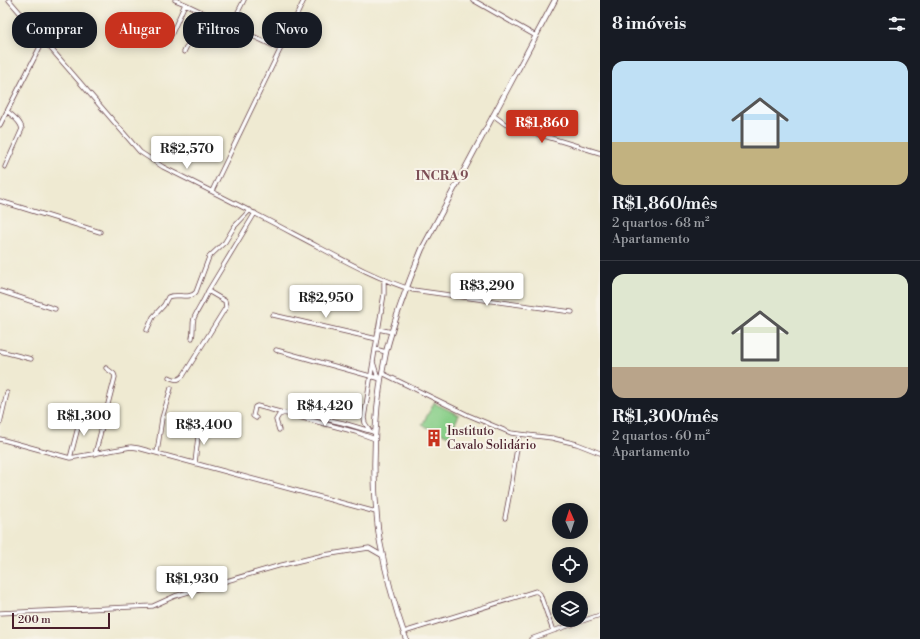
<!DOCTYPE html>
<html lang="pt">
<head>
<meta charset="utf-8">
<style>
  body { margin:0; font-family:"Libre Bodoni",serif; background:#242831; color:#f1f3f6; height:100vh; display:flex; flex-direction:column; font-size:15px; white-space:nowrap }
  * { box-sizing:border-box; margin:0 }
  p { font-size:13px; color:#9ea1a6 }
  .icon { flex:none; width:22px; height:22px; fill:none; stroke:currentColor; stroke-width:2; stroke-linecap:round; stroke-linejoin:round }
  .map { position:relative; flex:1; overflow:hidden }
  .details { display:flex; flex-direction:column; background:#171b24; width:320px }
  .details>* { flex:none }
  .guide { position:absolute; left:12px; top:12px; width:380px; height:36px; display:flex; gap:8px }
  .needle { width:26px; rotate:357deg }
  .buttons { position:absolute; left:552px; top:503px; display:grid; gap:8px }
  .buttons a { display:grid; place-items:center; width:36px; height:36px; border-radius:50%; background:#171b24; box-shadow:0 2px 10px #0003; font-size:20px }
  .scale { position:absolute; left:12px; bottom:10px; width:98px; box-sizing:border-box; padding-left:4px; border:2px solid #4a1f2b; border-top:0; font-size:11px; line-height:14px; white-space:nowrap; color:#4a1f2b; -webkit-text-stroke:3px #f7f3e8; paint-order:stroke }
  .price { position:absolute; translate:-50% -34px; padding:0 9px; border-radius:4px; background:#fff; color:#222; font-size:13px; line-height:26px; filter:drop-shadow(0 1px 2px #0008) }
  .price::after { content:''; position:absolute; left:50%; top:24px; width:12px; height:9px; margin-left:-6px; background:inherit; clip-path:polygon(0 0,100% 0,50% 100%) }
  .price.active { background:#c8321e; color:#fff }
  ul { padding:0; list-style:none }
  li { display:grid; align-content:center; gap:8px; height:212px; padding:0 12px }
  li+li { border-top:1px solid #363941 }
  li span { display:grid; place-items:center; height:124px; border-radius:12px; color:#555 }
  li>.icon { margin-inline-start:auto }
  span .icon { width:72px; height:72px; fill:#fffc; stroke-width:1 }
  li b { font-size:17px }
  h2 { display:flex; justify-content:space-between; align-items:center; height:48px; padding:0 12px; font-size:17px }
  .pill { padding:0 14px; border-radius:16px; background:#171b24; box-shadow:0 2px 10px #0003; font-size:14px; line-height:36px }
  .pill.active { background:#c8321e; color:#fff }
  main { display:flex; flex:1; min-height:0 }
  .map>svg:first-child { display:block }
  .pitch { fill:#89cf89; stroke:#6a775a }
  .lines { fill:none; stroke-linecap:round; stroke-linejoin:round }
  .minor-casing { stroke:#633d44; stroke-width:5 }
  .secondary-casing { stroke:#633d44; stroke-width:6 }
  .minor { stroke:#fff; stroke-width:3.5 }
  .secondary { stroke:#fff; stroke-width:4.5 }
  .labels { text-anchor:middle; stroke-width:4; stroke-linejoin:round; paint-order:stroke }
  .poi-label { font-size:12px; fill:#4a1f2b; stroke:#f7f3e8; text-anchor:start }
  .neighbourhood-label { font-size:13px; font-weight:bold; fill:#7d4f56; stroke:#f7f3e8 }
</style>
</head>
<body>
<main>
<div class="map">
<svg width="600" height="639" viewBox="0 0 600 639">
  <rect width="100%" height="100%" fill="#f7f3e8"/>
  <filter id="ink" filterUnits="userSpaceOnUse"><feTurbulence type="fractalNoise" baseFrequency=".025" numOctaves="2"/><feDisplacementMap in="SourceGraphic" scale="8" xChannelSelector="R" yChannelSelector="G"/><feConvolveMatrix kernelMatrix="1 2 1 2 8 2 1 2 1" color-interpolation-filters="sRGB"/></filter>
  <filter id="wash" filterUnits="userSpaceOnUse"><feTurbulence type="fractalNoise" baseFrequency=".012" numOctaves="4" result="noise"/><feDisplacementMap in="SourceGraphic" scale="16" xChannelSelector="R" yChannelSelector="G"/><feGaussianBlur stdDeviation="0.9" result="paint"/><feColorMatrix in="noise" values="0 0 0 0 0 0 0 0 0 0 0 0 0 0 0 0 0 1.4 0 .05"/><feComposite in="paint" operator="in"/></filter>
  <g filter="url(#wash)">
    <rect width="100%" height="100%" fill="#efead2"/>
    <path class="pitch" d="M 434,403 L 459,415 L 449,436 L 422,425 Z"/>
  </g>
  <g filter="url(#ink)">
    <g class="lines">
      <g class="minor-casing">
        <path id="minor" d="M 9,0 L 140,152 L 163,167 C 207,189 251,211 294,234 C 333,254 371,277 413,290 L 572,312
          M 175,0 L 185,4
          M 473,0 L 536,36
          M 231,26 L 244,0
          M 169,40 L 185,4 L 280,49
          M 184,52 L 203,13
          M 493,115 L 505,124 L 600,153
          M 0,125 L 43,41
          M 5,167 L 22,129 C 21,122 13,116 7,111
          M 212,191 L 304,0
          M 0,201 L 100,232
          M 0,291 L 55,309
          M 273,315 L 377,339
          M 378,329 L 392,332
          M 147,330 L 153,317 L 164,305 L 168,297 C 177,293 190,300 196,292 L 209,257 L 225,242 L 234,227 L 250,210
          M 192,338 C 194,331 192,325 194,318 C 198,309 204,301 208,291 L 255,213
          M 375,349 L 386,352
          M 276,350 L 381,379
          M 0,351 L 31,359
          M 373,362 L 378,378
          M 382,373 L 468,415 L 511,433 L 552,438 L 577,444 L 600,453
          M 169,377 C 175,380 178,381 183,376 L 226,307 L 225,301 L 208,291
          M 296,403 L 300,411 L 312,416 L 343,423 L 370,431
          M 256,418 L 253,416 L 255,407 L 257,406 L 356,432 L 375,439
          M 0,423 L 7,393
          M 279,430 L 276,420 L 279,415 L 285,413
          M 375,433 L 370,431 L 365,423 L 364,418 L 384,294 L 384,279
          M 0,439 L 70,458 L 131,447 L 138,448 L 376,512
          M 157,453 L 162,418 L 171,388
          M 95,454 L 115,377 L 114,374 L 106,368
          M 70,458 L 82,412
          M 195,463 L 199,428
          M 505,518 L 512,481 L 519,435
          M 0,613 L 153,606 L 175,596 L 278,566 L 324,555 L 369,548 L 383,556
          M 404,632 L 536,591 L 540,594 L 553,631 L 600,615
          M 531,639 L 553,631"/>
      </g>
      <g class="secondary-casing">
        <path id="secondary" d="M 406,639 C 395,608 386,575 380,542 C 377,526 376,508 375,491 C 373,444 376,398 386,352 C 395,317 408,283 422,249 L 555,0"/>
      </g>
      <use href="#minor" class="minor"/>
      <use href="#secondary" class="secondary"/>
    </g>
  </g>
  <defs>
    <g id="building-bare" transform="scale(1.38)"><path d="M-4-6H4V6H1V3H-1V6H-4ZM-2.5-4.3h1.7v1.8h-1.7ZM.8-4.3h1.7v1.8H.8ZM-2.5-1h1.7V.8h-1.7ZM.8-1h1.7V.8H.8Z" fill="#c8321e" stroke="#f7f3e8" stroke-width="2.5" paint-order="stroke"/></g>
  </defs>
  <g fill-rule="evenodd">
    <use href="#building-bare" x="434" y="438"/>
  </g>
  <g class="labels">
    <g class="poi-label">
      <text x="447" y="435">Instituto<tspan x="447" dy="14">Cavalo Solidário</tspan></text>
    </g>
    <g class="neighbourhood-label">
      <text x="442" y="180">INCRA 9</text>
    </g>
  </g>
</svg>
<div class="buttons">
<a><svg class="needle" viewBox="-14 -14 28 28"><path d="M0-13l5 13h-10z" fill="#e53935"/><path d="M0 13l5-13h-10z" fill="#9ea1a6"/></svg></a>
<a><svg class="icon" aria-label="locate" viewBox="0 0 24 24"><circle cx="12" cy="12" r="6"/><path d="M12 2v4M12 18v4M2 12h4M18 12h4"/></svg></a>
<a><svg class="icon" aria-label="layers" viewBox="0 0 24 24"><path d="M12 4l9 5-9 5-9-5zM3 14l9 5 9-5"/></svg></a>
</div>
<div class="scale">200 m</div>
<b class="price active" style="left:542px;top:144px">R$1,860</b>
<b class="price" style="left:187px;top:170px">R$2,570</b>
<b class="price" style="left:487px;top:307px">R$3,290</b>
<b class="price" style="left:326px;top:319px">R$2,950</b>
<b class="price" style="left:325px;top:427px">R$4,420</b>
<b class="price" style="left:84px;top:437px">R$1,300</b>
<b class="price" style="left:204px;top:446px">R$3,400</b>
<b class="price" style="left:192px;top:600px">R$1,930</b>
<div class="guide">
<a class="pill">Comprar</a>
<a class="pill active">Alugar</a>
<a class="pill">Filtros</a>
<a class="pill">Novo</a>
</div>
</div>
<section class="details">
<h2>8 imóveis<svg class="icon" aria-label="filters" viewBox="0 0 24 24"><path d="M4 7h16M4 17h16"/><circle cx="9" cy="7" r="2"/><circle cx="15" cy="17" r="2"/></svg></h2>
<ul>
<li><span style="background:linear-gradient(#bfe0f5 65%,#c2b280 0)"><svg class="icon" aria-label="home" viewBox="0 0 24 24"><path d="M3 11l9-7 9 7M6 9v11h12V9"/></svg></span><div><b>R$1,860/mês</b><p>2 quartos · 68 m²</p><p>Apartamento</p></div></li>
<li><span style="background:linear-gradient(#dfe7d0 75%,#b9a48a 0)"><svg class="icon" aria-label="home" viewBox="0 0 24 24"><path d="M3 11l9-7 9 7M6 9v11h12V9"/></svg></span><div><b>R$1,300/mês</b><p>2 quartos · 60 m²</p><p>Apartamento</p></div></li>
</ul>
</section>
</main>
</body>
</html>
